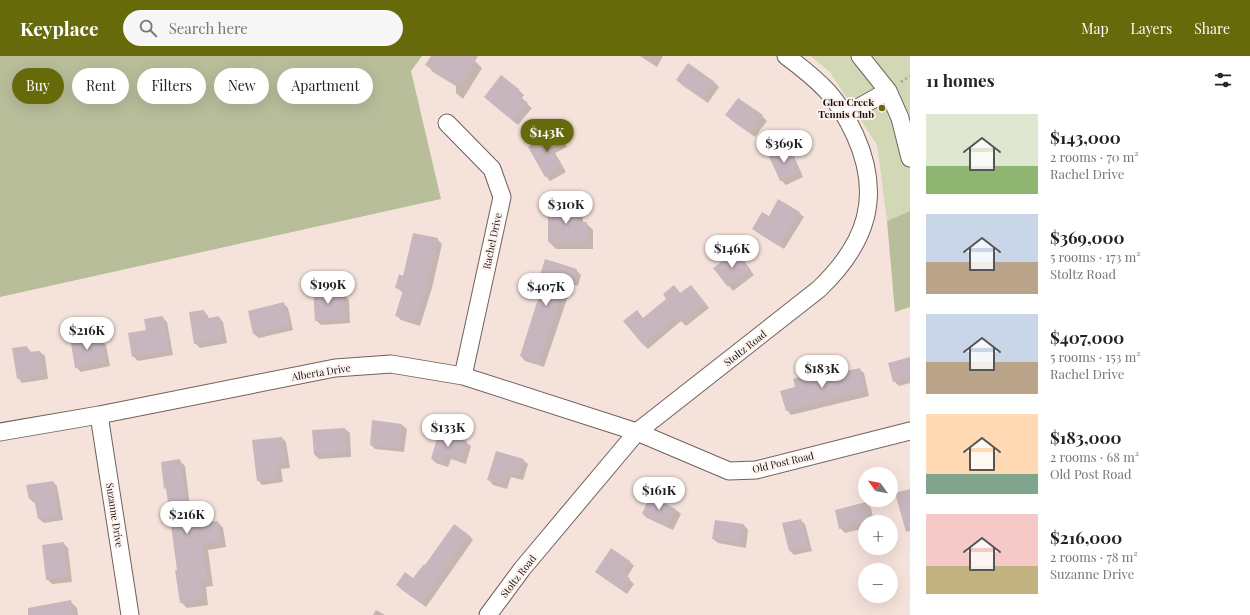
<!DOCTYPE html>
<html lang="en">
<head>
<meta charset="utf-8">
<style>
  body { margin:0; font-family:"Playfair Display",serif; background:#f6f6f6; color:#222; height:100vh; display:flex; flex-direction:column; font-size:15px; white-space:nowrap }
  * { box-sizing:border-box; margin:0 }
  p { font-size:13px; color:#767676 }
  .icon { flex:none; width:22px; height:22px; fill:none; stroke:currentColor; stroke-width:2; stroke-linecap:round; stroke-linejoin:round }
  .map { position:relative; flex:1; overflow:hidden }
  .panel { display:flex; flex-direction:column; background:#fff; width:340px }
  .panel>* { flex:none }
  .guide { position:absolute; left:12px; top:12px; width:380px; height:36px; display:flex; gap:8px }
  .needle { width:26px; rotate:303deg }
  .tools { position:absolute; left:858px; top:411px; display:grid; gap:8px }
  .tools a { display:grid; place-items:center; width:40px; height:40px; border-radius:50%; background:#fff; box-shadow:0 4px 16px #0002; font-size:20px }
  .price { position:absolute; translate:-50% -34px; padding:0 9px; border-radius:14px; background:#fff; color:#222; font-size:13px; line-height:26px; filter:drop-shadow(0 1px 2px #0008) }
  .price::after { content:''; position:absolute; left:50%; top:24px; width:12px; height:9px; margin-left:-6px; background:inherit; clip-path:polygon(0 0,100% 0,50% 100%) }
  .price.on { background:#666a0a; color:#fff }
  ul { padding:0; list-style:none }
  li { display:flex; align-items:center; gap:12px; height:100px; padding:0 16px }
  li span { display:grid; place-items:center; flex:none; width:112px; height:80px; border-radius:0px; color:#555 }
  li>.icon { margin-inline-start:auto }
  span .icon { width:48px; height:48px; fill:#fffc; stroke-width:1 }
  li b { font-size:17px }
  h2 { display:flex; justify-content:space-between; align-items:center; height:48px; padding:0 16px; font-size:17px }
  .tag { padding:0 14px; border-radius:18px; background:#fff; box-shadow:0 4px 16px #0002; font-size:14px; line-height:36px }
  .tag.on { background:#666a0a; color:#fff }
  header { display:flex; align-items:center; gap:24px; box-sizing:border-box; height:56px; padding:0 20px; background:#666a0a; color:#fff }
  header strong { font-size:19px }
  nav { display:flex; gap:22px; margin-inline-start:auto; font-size:14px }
  .search { width:280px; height:36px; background:#f6f6f6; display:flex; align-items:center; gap:10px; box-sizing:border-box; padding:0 14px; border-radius:22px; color:#767676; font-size:15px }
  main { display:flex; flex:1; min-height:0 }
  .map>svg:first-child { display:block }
  .green { fill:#d2d7b6 }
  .forest { fill:#b8bd9a }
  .shadow { fill:#0003 }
  .building { fill:#c8b6be }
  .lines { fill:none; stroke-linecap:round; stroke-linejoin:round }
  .minor-casing { stroke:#70615a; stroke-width:19 }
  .path { stroke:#a99c96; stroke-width:2.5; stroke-dasharray:2 3; stroke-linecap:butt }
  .minor { stroke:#fff; stroke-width:17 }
  .poi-dot { fill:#666a0a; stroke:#fdf2ed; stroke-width:1.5 }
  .labels { text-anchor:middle; stroke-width:4; stroke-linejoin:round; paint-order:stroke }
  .poi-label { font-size:10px; font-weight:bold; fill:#16110e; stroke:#fdf2ed; text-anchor:end }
  .street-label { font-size:10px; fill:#16110e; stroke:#fdf2ed }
</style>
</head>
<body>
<header>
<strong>Keyplace</strong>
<div class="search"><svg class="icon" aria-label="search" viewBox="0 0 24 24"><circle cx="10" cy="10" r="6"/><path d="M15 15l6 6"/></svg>Search here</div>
<nav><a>Map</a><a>Layers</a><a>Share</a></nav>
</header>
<main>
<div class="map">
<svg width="910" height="559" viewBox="0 0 910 559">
  <rect width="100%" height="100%" fill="#f5e3db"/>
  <path class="green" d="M 811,0 L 910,0 L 910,155 L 887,165 L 877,89 L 830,16 Z"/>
  <path class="forest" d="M 0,0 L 422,0 L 411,15 L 441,143 L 0,241 Z
    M 910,155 L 910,251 L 895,256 L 887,165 Z"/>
  <path class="shadow" d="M 432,0 L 467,0 L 475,5 L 482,12 L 463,43 L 456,37 L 456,30 L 433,16 L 427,9 Z
    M 640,0 L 663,0 L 657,11 Z
    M 688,8 L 715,27 L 719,31 L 708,47 L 682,29 L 677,24 Z
    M 502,20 L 524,39 L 521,43 L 532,52 L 518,69 L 490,46 Z
    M 727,59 L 762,60 L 767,65 L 755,81 L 731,64 Z
    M 556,76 L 561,80 L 567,91 L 555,97 L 566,116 L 550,125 L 546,120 L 529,91 Z
    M 789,93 L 793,98 L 803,121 L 786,129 L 781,124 Z
    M 576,148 L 583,155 L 583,167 L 586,167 L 593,174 L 593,193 L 556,193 L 549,186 L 554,160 Z
    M 799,157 L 804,161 L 784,193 L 758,177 L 753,173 L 769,161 Z
    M 437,183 L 442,188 L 432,232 L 420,270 L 401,264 L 396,259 L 403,237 L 396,231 L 404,221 Z
    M 736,196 L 754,219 L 733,235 L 715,212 Z
    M 576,214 L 581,219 L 578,230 L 572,228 L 544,311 L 525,305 L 521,300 L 542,233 L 538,228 Z
    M 674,230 L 681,238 L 695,234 L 709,252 L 686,270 L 681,265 L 648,293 L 643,288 L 643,263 L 668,243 Z
    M 326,231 L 331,235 L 331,240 L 344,239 L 349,244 L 350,267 L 321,269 L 316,264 Z
    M 283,247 L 288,252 L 293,274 L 259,282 L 254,278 L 249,255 Z
    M 204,255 L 208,260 L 209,263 L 219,261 L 223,266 L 227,287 L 200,292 L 195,287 Z
    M 162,261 L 167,266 L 173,299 L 138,305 L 133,300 L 147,274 Z
    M 90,278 L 94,282 L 95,286 L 102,285 L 106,289 L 110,310 L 81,316 L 76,311 Z
    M 27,291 L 32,297 L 40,296 L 45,300 L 48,323 L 22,327 L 18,322 Z
    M 910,302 L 910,327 L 899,330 L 894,325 Z
    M 859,313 L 864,317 L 869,340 L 791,359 L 787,354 L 796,332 L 810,319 L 814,324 Z
    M 373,365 L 402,369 L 407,373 L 404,396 L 375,393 L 371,389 Z
    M 345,373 L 350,377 L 351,401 L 319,403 L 315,399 L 313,375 Z
    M 282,382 L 286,386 L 290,412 L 281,413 L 283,426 L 262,429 L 258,424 Z
    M 466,386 L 471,390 L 466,408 L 451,403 L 448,411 L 436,407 L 432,403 Z
    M 179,404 L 185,410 L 190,450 L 198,449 L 204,455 L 205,467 L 218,466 L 223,472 L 226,491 L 208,494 L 213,530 L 206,531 L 208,549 L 187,552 L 181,546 L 179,515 L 168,434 L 165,432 Z
    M 523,404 L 528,408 L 523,424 L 511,421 L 507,433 L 493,429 L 489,424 Z
    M 53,426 L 57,430 L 63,464 L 44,467 L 39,463 L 36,447 L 34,447 L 30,443 Z
    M 650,442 L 676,454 L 681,458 L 673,474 L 647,462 L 643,458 Z
    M 866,447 L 871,452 L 874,466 L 865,466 L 865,472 L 845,477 L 840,472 Z
    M 800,464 L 805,468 L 812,495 L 794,499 L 790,495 Z
    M 744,469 L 748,474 L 746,492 L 718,487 L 713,483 Z
    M 469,479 L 473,484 L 426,551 L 402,534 L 397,529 L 414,524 L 425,510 Z
    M 63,487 L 68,492 L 72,526 L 52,528 L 47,523 Z
    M 612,493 L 630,506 L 634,510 L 627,521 L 634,528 L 627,538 L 601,520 L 596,516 Z
    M 71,546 L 77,552 L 78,559 L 46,559 Z
    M 376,554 L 385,559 L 373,559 Z"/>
  <path class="building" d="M 431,0 L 478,0 L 460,30 L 425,9 Z
    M 688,7 L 715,26 L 703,43 L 676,24 Z
    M 501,19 L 520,34 L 517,38 L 528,47 L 513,65 L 484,41 Z
    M 738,42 L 763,59 L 750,77 L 725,59 Z
    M 556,74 L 563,86 L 551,92 L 562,111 L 545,121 L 528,91 Z
    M 789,92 L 800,116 L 780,125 L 769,100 Z
    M 778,143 L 800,156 L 779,190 L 752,173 L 762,156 L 769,160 Z
    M 553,147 L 577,147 L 577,166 L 587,166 L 587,186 L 548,186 L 548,159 L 553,159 Z
    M 413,177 L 438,182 L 428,227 L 416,266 L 395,260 L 403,234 L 395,232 L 399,218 L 403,220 Z
    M 736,195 L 751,214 L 728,231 L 713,212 Z
    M 545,203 L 577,213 L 573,226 L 567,224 L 539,307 L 520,300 L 542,230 L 537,229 Z
    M 674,229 L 680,237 L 691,229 L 705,247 L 681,266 L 677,261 L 643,289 L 623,265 L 637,254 L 643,262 L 666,243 L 663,238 Z
    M 313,230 L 327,230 L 327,239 L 344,238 L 346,263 L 315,265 Z
    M 284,246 L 289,269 L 253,278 L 248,255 Z
    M 204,254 L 205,263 L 219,260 L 223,283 L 194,288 L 189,256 Z
    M 163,260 L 169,295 L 132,301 L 128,277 L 146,274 L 144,263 Z
    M 90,276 L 92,285 L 102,284 L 106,306 L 75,312 L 70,281 Z
    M 27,290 L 28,296 L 40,295 L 44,319 L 17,323 L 12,292 Z
    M 910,301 L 910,321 L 893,326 L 888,307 Z
    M 860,312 L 865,335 L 786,355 L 780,335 L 795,331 L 793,323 L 810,318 L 811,323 Z
    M 372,364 L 402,368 L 400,392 L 370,389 Z
    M 345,372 L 347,397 L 314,399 L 312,374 Z
    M 439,376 L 467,385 L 461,404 L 446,399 L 444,407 L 431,403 Z
    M 282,381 L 286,408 L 277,409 L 278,422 L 257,425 L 252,384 Z
    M 496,395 L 524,403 L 519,420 L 506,417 L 503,429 L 487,424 Z
    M 180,403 L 186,450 L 198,448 L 201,467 L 218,465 L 221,485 L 202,488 L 208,524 L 200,525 L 203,543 L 180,547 L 175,514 L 177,514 L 166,432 L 164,433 L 161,406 Z
    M 53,425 L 59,459 L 38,463 L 34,442 L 29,443 L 26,429 Z
    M 910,433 L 910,475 L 906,476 L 895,437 Z
    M 650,440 L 676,453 L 668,470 L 642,458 Z
    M 866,446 L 871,465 L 839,473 L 835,454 Z
    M 801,463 L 808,490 L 789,495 L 782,467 Z
    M 715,464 L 744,468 L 741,487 L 712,483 Z
    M 454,468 L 469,479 L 421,547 L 396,529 L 405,516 L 413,522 L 424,508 L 425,509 Z
    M 64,486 L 68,521 L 46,524 L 42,489 Z
    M 611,492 L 630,505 L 622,517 L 630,522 L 622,534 L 595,516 Z
    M 71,544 L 74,559 L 28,559 L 28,552 Z"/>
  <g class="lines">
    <g class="minor-casing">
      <path id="minor" d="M 888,35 L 900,62 L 910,102
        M 845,59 L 888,35 L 860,0
        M 447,67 L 492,113 L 502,141 L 463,320
        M 99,359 L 130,559
        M 0,376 L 99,359 L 335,312 L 391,308 L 463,320 L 637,376 L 729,415 L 756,414 L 910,375
        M 488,559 L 522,513 L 637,376 L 819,233 C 866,188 883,141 855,79 C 848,64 839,48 828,36 C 815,22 801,11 786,0"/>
    </g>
    <path class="path" d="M 901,26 L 910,20"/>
    <use href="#minor" class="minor"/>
  </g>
  <circle class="poi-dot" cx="882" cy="52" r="4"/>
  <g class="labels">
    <g class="poi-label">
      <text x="874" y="50">Glen Creek<tspan x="874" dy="12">Tennis Club</tspan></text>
    </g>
    <g class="street-label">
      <text transform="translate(492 185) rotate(-78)" y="4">Rachel Drive</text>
      <text transform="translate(745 292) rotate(-38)" y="4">Stoltz Road</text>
      <text transform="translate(321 316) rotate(-9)" y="4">Alberta Drive</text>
      <text transform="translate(783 406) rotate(-13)" y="4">Old Post Road</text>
      <text transform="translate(115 459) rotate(81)" y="4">Suzanne Drive</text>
      <text transform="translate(518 520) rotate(-52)" y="4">Stoltz Road</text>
    </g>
  </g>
</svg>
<div class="tools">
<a><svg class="needle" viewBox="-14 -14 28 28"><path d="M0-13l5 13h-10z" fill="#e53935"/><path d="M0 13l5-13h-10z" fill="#767676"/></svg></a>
<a>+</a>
<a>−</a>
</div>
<b class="price on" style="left:547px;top:97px">$143K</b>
<b class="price" style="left:784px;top:108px">$369K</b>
<b class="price" style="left:566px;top:169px">$310K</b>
<b class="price" style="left:732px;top:213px">$146K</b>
<b class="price" style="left:328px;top:249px">$199K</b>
<b class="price" style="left:546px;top:251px">$407K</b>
<b class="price" style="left:87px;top:295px">$216K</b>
<b class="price" style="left:822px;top:333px">$183K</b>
<b class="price" style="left:448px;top:392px">$133K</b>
<b class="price" style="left:659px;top:455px">$161K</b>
<b class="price" style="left:187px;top:479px">$216K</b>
<div class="guide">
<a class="tag on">Buy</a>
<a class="tag">Rent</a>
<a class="tag">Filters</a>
<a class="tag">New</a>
<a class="tag">Apartment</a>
</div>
</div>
<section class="panel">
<h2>11 homes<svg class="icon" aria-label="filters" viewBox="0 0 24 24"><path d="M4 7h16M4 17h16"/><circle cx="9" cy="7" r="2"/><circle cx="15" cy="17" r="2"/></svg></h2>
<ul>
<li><span style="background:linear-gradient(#dfe7d0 65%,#8fb573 0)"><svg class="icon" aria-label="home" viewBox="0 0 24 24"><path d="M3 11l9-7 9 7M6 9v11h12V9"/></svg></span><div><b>$143,000</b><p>2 rooms · 70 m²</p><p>Rachel Drive</p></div></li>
<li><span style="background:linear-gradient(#c9d6e8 60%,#b9a48a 0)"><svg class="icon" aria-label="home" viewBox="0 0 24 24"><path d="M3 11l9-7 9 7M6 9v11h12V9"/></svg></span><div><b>$369,000</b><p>5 rooms · 173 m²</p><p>Stoltz Road</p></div></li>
<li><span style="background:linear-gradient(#c9d6e8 60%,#b9a48a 0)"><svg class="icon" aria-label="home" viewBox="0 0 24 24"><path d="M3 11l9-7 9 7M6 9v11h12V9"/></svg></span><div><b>$407,000</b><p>5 rooms · 153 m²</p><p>Rachel Drive</p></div></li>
<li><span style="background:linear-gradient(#ffd9b3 75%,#7fa58c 0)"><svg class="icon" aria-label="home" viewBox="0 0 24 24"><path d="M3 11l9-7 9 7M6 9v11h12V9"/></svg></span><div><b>$183,000</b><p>2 rooms · 68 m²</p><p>Old Post Road</p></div></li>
<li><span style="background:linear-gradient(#f6c9c9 65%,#c2b280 0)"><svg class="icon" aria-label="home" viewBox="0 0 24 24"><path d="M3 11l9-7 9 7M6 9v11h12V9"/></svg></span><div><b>$216,000</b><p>2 rooms · 78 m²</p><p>Suzanne Drive</p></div></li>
</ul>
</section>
</main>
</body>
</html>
